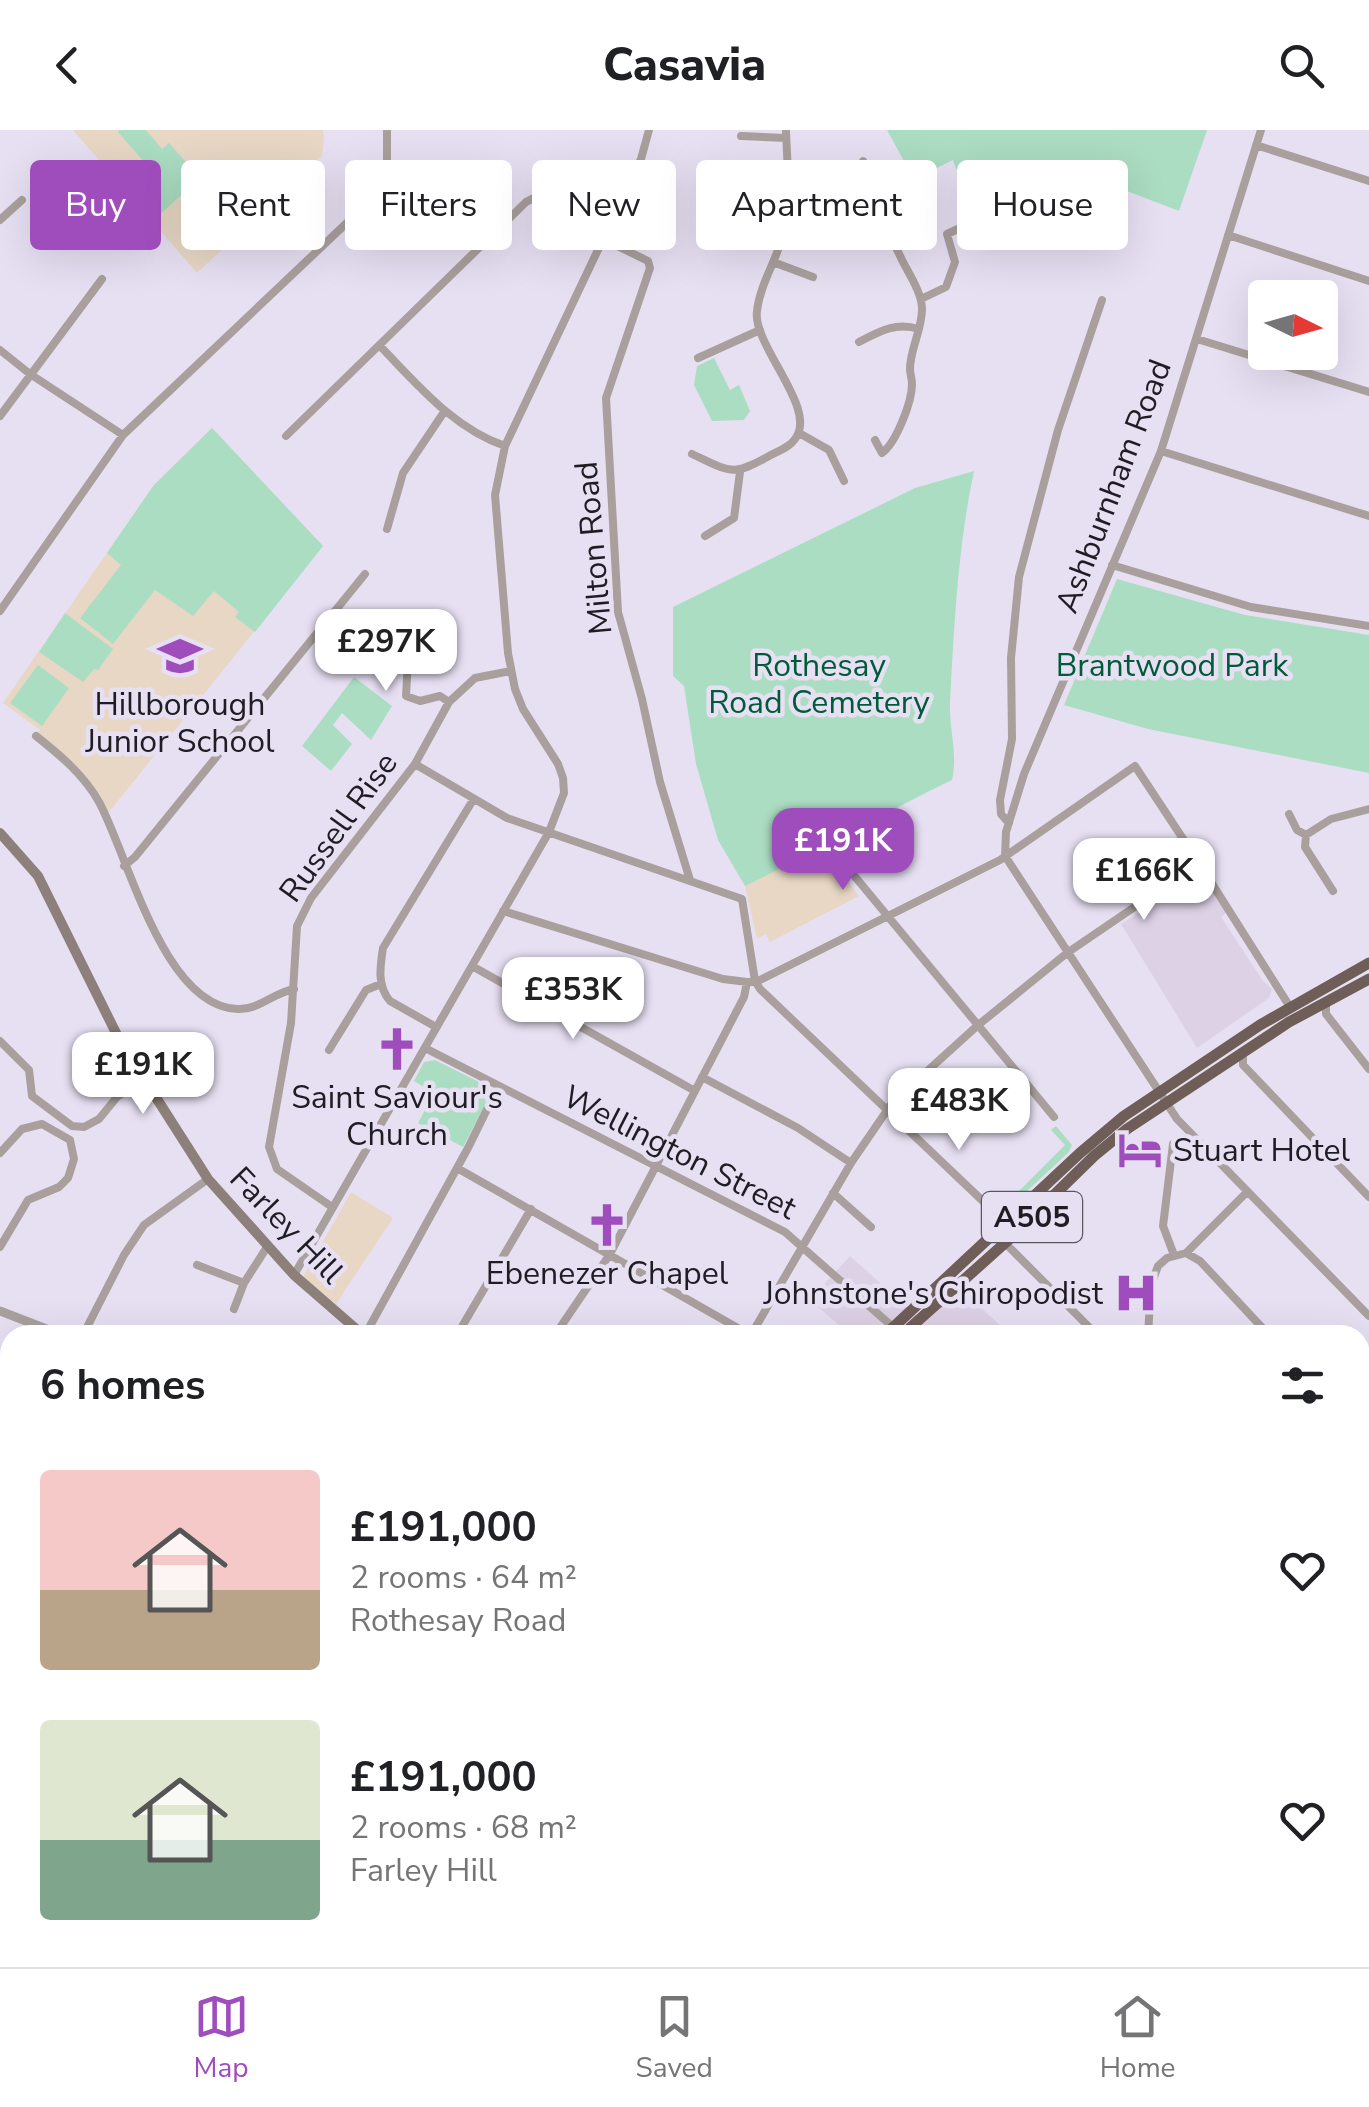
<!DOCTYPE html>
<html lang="en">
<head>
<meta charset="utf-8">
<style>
  body { margin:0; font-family:"Nunito Sans",sans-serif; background:#f6f6f6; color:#202124; height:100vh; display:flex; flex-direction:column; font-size:38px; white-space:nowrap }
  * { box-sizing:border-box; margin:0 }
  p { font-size:32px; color:#757577 }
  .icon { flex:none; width:55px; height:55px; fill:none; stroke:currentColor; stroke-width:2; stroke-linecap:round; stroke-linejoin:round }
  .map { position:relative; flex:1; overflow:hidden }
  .panel { position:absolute; left:0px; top:1195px; width:1370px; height:642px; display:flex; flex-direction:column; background:#fff; border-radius:30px 30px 0 0; box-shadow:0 10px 40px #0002 }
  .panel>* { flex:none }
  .top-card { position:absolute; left:30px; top:30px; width:1310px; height:90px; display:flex; gap:20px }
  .needle { width:65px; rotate:95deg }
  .tools { position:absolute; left:1248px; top:150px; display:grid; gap:20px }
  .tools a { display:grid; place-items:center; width:90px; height:90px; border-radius:10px; background:#fff; box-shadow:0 10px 40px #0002; font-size:50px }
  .price { position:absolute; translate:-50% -85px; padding:0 22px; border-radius:20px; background:#fff; color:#222; font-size:32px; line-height:65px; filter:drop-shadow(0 2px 5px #0008) }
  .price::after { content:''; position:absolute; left:50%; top:60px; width:30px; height:22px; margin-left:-15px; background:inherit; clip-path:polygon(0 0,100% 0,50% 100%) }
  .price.current { background:#9f4dbc; color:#fff }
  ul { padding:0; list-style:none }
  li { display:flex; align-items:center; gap:30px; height:250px; padding:0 40px }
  li span { display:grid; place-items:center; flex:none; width:280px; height:200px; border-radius:10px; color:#555 }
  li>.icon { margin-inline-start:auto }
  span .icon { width:120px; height:120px; fill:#fffc; stroke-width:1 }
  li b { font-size:42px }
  h2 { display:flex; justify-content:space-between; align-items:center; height:120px; padding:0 40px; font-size:42px }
  .pill { padding:0 35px; border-radius:10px; background:#fff; box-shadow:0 10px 40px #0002; font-size:35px; line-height:90px }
  .pill.current { background:#9f4dbc; color:#fff }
  header { display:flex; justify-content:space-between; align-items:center; height:130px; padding:0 40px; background:#fff; font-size:45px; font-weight:800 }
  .menu { display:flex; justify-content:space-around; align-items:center; height:140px; border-top:2px solid #e0e0e0; background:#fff; font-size:28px; color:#757577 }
  .menu a { display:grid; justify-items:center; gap:5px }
  .menu .current { color:#9f4dbc }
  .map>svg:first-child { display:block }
  .commercial { fill:#ddd1e5 }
  .education { fill:#e8d7c5 }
  .green { fill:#abddc2 }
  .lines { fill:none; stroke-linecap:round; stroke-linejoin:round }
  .river { stroke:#a1c4fb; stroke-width:18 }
  .minor { stroke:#a9a09d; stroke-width:8 }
  .tertiary { stroke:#a9a09d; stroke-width:9 }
  .secondary { stroke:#8d7f7a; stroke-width:10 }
  .trunk { stroke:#6f5d58; stroke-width:11 }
  .labels { text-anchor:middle; stroke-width:9; stroke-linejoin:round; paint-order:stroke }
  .shield { fill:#e7e0f3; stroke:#5b5761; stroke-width:2.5 }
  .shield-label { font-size:30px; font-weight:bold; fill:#1f1c23 }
  .street-label { font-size:32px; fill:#1f1c23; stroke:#e7e0f3 }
  .park-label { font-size:32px; fill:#005b3b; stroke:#e7e0f3 }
  .poi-label { font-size:32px; fill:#1f1c23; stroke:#e7e0f3 }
</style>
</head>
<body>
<header><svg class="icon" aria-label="back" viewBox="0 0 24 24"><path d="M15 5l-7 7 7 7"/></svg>Casavia<svg class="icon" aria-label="search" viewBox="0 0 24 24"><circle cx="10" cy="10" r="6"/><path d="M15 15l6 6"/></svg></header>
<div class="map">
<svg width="1369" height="1837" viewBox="0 0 1369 1837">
  <rect width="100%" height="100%" fill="#e7e0f3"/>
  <path class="commercial" d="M 1197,745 L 1205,747 L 1227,782 L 1221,787 L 1263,851 L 1272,859 L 1269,868 L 1197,918 L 1121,794 Z
    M 850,1126 L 916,1185 L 954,1152 L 1010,1205 L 850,1205 L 810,1170 Z
    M 1369,1258 L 1369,1638 L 1360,1660 L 1360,1260 Z
    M 699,1828 L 779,1828 L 773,1837 L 691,1837 Z
    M 901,1828 L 1306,1828 L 1303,1837 L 906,1837 Z"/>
  <path class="education" d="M 73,0 L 323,0 L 324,9 L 322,26 L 197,143 Z
    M 212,298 L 323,416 L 105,687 L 84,651 L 36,606 L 40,600 L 3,573 L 154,355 Z
    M 823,717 L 859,766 L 770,812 L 766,804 L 757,809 L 745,756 Z
    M 351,1062 L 393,1088 L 336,1174 L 303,1147 Z
    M 599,1828 L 699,1828 L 691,1837 L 611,1837 Z"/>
  <path class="green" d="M 120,0 L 146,0 L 162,19 L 169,13 L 200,48 L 156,88 L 125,55 L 150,31 L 145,33 L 118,2 Z
    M 887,0 L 1207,0 L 1179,81 L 1054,33 L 1046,96 L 998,81 L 970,77 L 953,30 L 914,49 Z
    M 714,228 L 730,260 L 739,255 L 750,281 L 744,290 L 712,291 L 694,255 L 697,236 Z
    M 212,298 L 323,416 L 255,502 L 235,487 L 239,482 L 214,461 L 193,486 L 155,460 L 113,514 L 80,488 L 121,435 L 107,423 L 154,355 Z
    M 974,341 C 958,416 954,495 950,573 C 949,599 958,624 952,650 C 882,684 815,722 745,756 L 718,710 L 696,634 L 684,556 L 673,546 L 673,477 L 915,358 Z
    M 1117,449 L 1245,485 L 1369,505 L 1369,643 L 1148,599 L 1064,575 Z
    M 65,483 L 113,519 L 98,540 L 94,539 L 83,552 L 39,522 Z
    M 38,535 L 69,558 L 42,596 L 10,573 Z
    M 354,547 L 392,576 L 371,610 L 342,583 L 333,595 L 352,614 L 331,641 L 302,616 Z
    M 435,930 L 481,953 L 486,973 L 463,1017 L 418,993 L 434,963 L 414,951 L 424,932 Z
    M 1056,996 L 1072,1015 L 1069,1022 L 1014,1073 L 999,1072 L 1006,1065 L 1011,1069 L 1065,1015 L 1051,1000 Z"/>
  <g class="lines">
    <path class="river" d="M 1187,1837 L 1188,1828"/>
    <path class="minor" d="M 741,6 L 786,8
      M 1256,15 L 1369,51
      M 787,56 C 859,49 873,68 902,130 C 909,144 922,163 922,179 C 922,200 910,219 910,239 C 910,244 912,249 912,254 C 912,272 896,313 882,323 L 875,310
      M 852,62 L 863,31
      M 0,90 L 22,70
      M 1228,105 L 1369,151
      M 603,109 L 648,131 L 650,138 L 606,268 L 618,482 L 642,569 L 660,652 L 690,750
      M 773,132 L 813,147
      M 921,169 L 946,157 L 955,132 L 947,104 L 960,98
      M 1197,209 L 1369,262
      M 859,212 C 880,201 895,192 919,199
      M 380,216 C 417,254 453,298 505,316
      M 0,220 L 30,244 L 123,305
      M 698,228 L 760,200
      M 0,286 L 102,149
      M 799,303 L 829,320 L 844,351
      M 286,306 L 526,72 C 559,53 583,72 613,87
      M 1161,321 L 1369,386
      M 692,324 C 730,342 732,347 769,326 C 778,321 790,317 795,309 C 819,279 752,215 757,181 C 760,155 775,133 782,108 C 792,75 787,34 786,0
      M 387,399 L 403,343 L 444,282
      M 705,406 L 734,388 L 740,342
      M 1112,435 L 1251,477 L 1369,496
      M 0,481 L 123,305 L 372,69 L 387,33 L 387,0
      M 416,504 L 408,530 L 406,566 L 420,571 L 440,566 L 449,572
      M 36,606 C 60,625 84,645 99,672 C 128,725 163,877 238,879 C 259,880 275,862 294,859
      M 415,634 L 507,688 L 742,769 L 755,851 L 760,859 L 1007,1094
      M 1289,684 L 1297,700 L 1306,705 L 1331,689 L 1369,679
      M 1009,693 L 1001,684 L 1000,670 L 1012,609 L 1011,528 L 1019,447 L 1058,300 L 1102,170
      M 1306,705 L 1305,717 L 1333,761
      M 828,714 L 1054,987
      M 1005,726 L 1006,702 L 1024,644 L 1161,321 L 1261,0
      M 1005,726 L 1177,989 L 1369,1186
      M 124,736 L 135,727 L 365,444
      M 1209,749 L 1290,877
      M 503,781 L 723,849 L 747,852 L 760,850 L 1000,730 L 1135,636 L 1199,733 L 1067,823 L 977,896 L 892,973 L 851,1033 L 751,1205
      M 472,836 L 695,961
      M 1326,871 L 1326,884 L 1369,939
      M 436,897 L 390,871 C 377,856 380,837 383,818 L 473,670
      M 0,911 L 29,940 L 32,966 L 72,996 L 84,997 L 99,989 L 117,967 L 143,950
      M 425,918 L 785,1102 L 894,1198
      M 329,920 L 366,860 L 381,854
      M 1243,923 L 1243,935 L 1369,1067
      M 702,947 L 798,998 L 851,1033
      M 1173,1014 L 1163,1096 L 1174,1125
      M 0,1023 L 22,999 L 42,994 L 70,1010 L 74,1029 L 68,1048 L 59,1057 L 28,1070 L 0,1117
      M 457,1038 L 750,1205
      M 833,1063 L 871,1097
      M 332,1077 L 277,1039 L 269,1017 L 291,893 L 297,796 L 311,768 L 415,634 L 449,572 L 475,548 L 511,541
      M 1005,1113 L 1097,1205
      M 1186,1123 L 1247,1062
      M 197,1135 L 244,1153
      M 294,1145 L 549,702 L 564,663 L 563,648 L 558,634 L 523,579 L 515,559 L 508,523 L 495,365 L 505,316 L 641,29 L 649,0
      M 234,1179 L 244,1153 L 267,1117
      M 83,1205 L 124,1125 L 144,1095 L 208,1049
      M 365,1205 L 468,1018 L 498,957
      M 457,1205 L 531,1079
      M 555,1205 L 610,1124 L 744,867 L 747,852
      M 1148,1205 L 1151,1155 L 1158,1136 L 1167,1128 L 1186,1123 L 1200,1131 L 1269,1205
      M 0,1243 L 10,1250
      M 1360,1300 L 1369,1310
      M 0,1328 L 10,1313
      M 0,1388 L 10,1395
      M 1360,1466 L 1369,1457
      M 0,1485 L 10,1470
      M 0,1564 L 10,1571
      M 1360,1565 L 1369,1555
      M 0,1598 L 10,1582
      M 0,1635 L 10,1641
      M 1360,1675 L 1369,1665
      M 1360,1685 L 1364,1694 L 1360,1704
      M 0,1735 L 10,1741
      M 329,1828 L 345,1837
      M 886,1828 L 893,1837
      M 1144,1828 L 1145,1837
      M 78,1837 L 83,1828
      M 223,1837 L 230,1828
      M 466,1837 L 470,1828
      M 509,1837 L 510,1828
      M 790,1837 L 794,1828
      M 799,1837 L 812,1828
      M 1242,1837 L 1244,1828
      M 1306,1837 L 1309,1828"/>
    <path class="tertiary" d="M 0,1181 L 62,1205"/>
    <path class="secondary" d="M 0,703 L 38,746 L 120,911 L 208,1049 L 294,1145 L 363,1205"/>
    <path class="trunk" d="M 885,1205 L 1080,1023 L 1124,986 L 1260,895 L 1369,833
      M 902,1205 L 1005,1113 L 1094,1026 L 1127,999 L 1289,892 L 1369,849
      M 480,1837 L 482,1828
      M 493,1837 L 496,1828"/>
  </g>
  <defs>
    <g id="school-bare" transform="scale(3.45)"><path d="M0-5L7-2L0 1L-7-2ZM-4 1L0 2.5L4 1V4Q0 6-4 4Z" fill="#9f4dbc" stroke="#e7e0f3" stroke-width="2.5" paint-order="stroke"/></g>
    <g id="church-bare" transform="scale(3.45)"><path d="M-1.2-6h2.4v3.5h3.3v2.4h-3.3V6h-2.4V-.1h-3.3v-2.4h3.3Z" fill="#9f4dbc" stroke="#e7e0f3" stroke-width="2.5" paint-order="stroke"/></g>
    <g id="hotel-bare" transform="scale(3.45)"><path d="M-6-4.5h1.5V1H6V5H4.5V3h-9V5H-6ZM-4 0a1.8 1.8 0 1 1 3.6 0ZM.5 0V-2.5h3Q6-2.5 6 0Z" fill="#9f4dbc" stroke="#e7e0f3" stroke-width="2.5" paint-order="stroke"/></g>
    <g id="hospital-bare" transform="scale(3.45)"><path d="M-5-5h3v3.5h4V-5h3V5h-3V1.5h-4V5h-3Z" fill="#9f4dbc" stroke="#e7e0f3" stroke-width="2.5" paint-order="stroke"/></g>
  </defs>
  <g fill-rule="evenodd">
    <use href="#school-bare" x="180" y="526"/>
    <use href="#church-bare" x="397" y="919"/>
    <use href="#hotel-bare" x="1140" y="1020"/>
    <use href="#church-bare" x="607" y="1095"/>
    <use href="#hospital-bare" x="1136" y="1163"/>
  </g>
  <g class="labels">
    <rect class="shield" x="982" y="1062" width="100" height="50" rx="8"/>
    <g class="shield-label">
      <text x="1032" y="1097">A505</text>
    </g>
    <g class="street-label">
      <text transform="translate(1113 356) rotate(-69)" y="11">Ashburnham Road</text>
      <text transform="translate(593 418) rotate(-95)" y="11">Milton Road</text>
      <text transform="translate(338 697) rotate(-54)" y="11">Russell Rise</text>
      <text transform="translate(680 1022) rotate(27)" y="11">Wellington Street</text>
      <text transform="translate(287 1095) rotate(46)" y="11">Farley Hill</text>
    </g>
    <g class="park-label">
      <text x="819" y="546">Rothesay<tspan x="819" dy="37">Road Cemetery</tspan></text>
      <text x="1172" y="546">Brantwood Park</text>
    </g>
    <g class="poi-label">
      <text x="180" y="585">Hillborough<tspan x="180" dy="37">Junior School</tspan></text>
      <text x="397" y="978">Saint Saviour's<tspan x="397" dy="37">Church</tspan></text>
      <text x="1173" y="1031" text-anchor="start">Stuart Hotel</text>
      <text x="607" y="1154">Ebenezer Chapel</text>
      <text x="1103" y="1174" text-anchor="end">Johnstone's Chiropodist</text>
    </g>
  </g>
</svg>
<div class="tools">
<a><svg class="needle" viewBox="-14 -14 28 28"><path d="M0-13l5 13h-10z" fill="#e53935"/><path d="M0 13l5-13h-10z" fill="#757577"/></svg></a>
</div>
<b class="price" style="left:386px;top:564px">£297K</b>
<b class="price current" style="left:843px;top:763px">£191K</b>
<b class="price" style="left:1144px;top:793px">£166K</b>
<b class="price" style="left:573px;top:912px">£353K</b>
<b class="price" style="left:143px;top:987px">£191K</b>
<b class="price" style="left:959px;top:1023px">£483K</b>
<div class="top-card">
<a class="pill current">Buy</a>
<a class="pill">Rent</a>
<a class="pill">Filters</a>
<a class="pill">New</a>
<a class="pill">Apartment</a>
<a class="pill">House</a>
</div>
<section class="panel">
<h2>6 homes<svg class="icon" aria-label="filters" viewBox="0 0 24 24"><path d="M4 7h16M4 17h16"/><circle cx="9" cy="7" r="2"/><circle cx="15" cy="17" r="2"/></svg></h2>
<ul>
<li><span style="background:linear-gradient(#f6c9c9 60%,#b9a48a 0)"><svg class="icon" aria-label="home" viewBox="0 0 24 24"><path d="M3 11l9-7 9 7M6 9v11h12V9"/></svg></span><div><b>£191,000</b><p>2 rooms · 64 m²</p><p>Rothesay Road</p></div><svg class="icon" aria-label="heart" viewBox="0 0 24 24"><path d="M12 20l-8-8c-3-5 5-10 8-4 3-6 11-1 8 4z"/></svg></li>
<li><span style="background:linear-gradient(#dfe7d0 60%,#7fa58c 0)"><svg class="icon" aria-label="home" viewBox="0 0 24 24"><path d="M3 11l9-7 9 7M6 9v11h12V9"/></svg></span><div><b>£191,000</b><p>2 rooms · 68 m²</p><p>Farley Hill</p></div><svg class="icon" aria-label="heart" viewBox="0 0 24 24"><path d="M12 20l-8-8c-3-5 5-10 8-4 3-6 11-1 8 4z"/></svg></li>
</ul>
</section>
</div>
<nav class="menu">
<a class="current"><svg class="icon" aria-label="map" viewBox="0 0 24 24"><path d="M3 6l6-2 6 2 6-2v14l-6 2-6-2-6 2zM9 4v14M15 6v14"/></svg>Map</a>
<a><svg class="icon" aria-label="saved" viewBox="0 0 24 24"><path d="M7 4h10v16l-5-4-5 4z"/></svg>Saved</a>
<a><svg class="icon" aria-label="home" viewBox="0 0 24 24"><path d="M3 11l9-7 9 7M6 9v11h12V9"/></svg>Home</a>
</nav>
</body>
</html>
